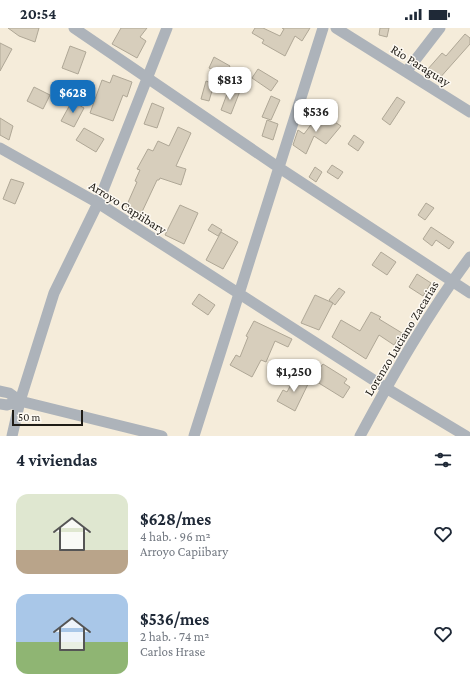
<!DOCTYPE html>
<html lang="es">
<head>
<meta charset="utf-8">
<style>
  body { margin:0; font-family:"Crimson Pro",serif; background:#f2f2f3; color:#1f2937; height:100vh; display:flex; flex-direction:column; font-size:15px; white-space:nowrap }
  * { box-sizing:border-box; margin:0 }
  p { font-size:13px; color:#747a83 }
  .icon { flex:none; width:22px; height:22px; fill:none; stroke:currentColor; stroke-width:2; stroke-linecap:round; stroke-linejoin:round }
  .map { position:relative; height:408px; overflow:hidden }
  .drawer { display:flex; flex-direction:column; background:#fff; flex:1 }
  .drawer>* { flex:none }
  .scale { position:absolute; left:12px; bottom:10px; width:71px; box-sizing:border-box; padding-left:4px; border:2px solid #1f1c16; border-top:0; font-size:11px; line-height:14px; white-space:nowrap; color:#1f1c16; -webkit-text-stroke:3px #fefaf3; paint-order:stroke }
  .price { position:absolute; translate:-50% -34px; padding:0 9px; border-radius:8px; background:#fff; color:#222; font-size:13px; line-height:26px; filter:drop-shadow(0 1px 2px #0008) }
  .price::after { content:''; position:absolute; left:50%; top:24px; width:12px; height:9px; margin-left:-6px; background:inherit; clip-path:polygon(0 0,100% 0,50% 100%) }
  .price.active { background:#1570bd; color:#fff }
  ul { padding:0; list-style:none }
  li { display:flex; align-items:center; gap:12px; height:100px; padding:0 16px }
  li span { display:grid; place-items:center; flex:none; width:112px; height:80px; border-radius:12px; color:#555 }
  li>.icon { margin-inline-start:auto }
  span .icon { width:48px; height:48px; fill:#fffc; stroke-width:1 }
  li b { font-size:17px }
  h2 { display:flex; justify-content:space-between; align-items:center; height:48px; padding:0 16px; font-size:17px }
  .status { display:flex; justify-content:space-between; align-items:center; height:28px; padding:0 20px; background:#fff; direction:ltr }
  .status svg { height:11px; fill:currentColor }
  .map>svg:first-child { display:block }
  .building { fill:#d7cebc; stroke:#afa796 }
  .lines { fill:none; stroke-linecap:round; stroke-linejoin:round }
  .minor { stroke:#adb3ba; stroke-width:11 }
  .labels { text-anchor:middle; stroke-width:3; stroke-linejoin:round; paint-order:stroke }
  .street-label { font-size:13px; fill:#1f1c16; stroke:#fefaf3 }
</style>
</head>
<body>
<div class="status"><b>20:54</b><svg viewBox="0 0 49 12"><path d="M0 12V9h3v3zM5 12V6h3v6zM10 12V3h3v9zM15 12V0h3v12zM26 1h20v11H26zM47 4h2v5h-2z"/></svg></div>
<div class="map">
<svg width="470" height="408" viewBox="0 0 470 408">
  <rect width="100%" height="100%" fill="#f5ecda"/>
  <path class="building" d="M 8,0 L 39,0 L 35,14 L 19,8 Z
    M 121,0 L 147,0 L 140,9 L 146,13 L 137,30 L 112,16 Z
    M 255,0 L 263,0 L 280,8 L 284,1 L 282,0 L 310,0 L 302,13 L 295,8 L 285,28 L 262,15 L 264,12 L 252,5 Z
    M 380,0 L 389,0 L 387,9 L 379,7 Z
    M 465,6 L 470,10 L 470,16 L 438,52 L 427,42 L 442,25 L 446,28 Z
    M 0,15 L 12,21 L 0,43 Z
    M 70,18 L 86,24 L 78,46 L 62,40 Z
    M 214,29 L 230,38 L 225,48 L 209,40 Z
    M 258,41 L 278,53 L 271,63 L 252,50 Z
    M 113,47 L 132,54 L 127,69 L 123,67 L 113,93 L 90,85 L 102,52 L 110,55 Z
    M 206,53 L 214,56 L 209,73 L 201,71 Z
    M 34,59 L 50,67 L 43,81 L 27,73 Z
    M 232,61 L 240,63 L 231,86 L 221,82 L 227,66 L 229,67 Z
    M 271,68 L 280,72 L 271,92 L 262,89 Z
    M 397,69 L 405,74 L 390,97 L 382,91 Z
    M 72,73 L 84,80 L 74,99 L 61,93 Z
    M 152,75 L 164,80 L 157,100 L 144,96 Z
    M 322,86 L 341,98 L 326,116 L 314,108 L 306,126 L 293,117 L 298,102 L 304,106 L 316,90 L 318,92 Z
    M 0,90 L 13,98 L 9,112 L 0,107 Z
    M 267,92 L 278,96 L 273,112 L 262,108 Z
    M 178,99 L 191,105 L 176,138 L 186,141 L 181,157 L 160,150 L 159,152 L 157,152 L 141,186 L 126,179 L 137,154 L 135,153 L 140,142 L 137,141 L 148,121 L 153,123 L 158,113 L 169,118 Z
    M 84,100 L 104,111 L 96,124 L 76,112 Z
    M 354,107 L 364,114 L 358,123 L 348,116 Z
    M 332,137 L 343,144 L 338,151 L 327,144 Z
    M 315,139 L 322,144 L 316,154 L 309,149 Z
    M 11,151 L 24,155 L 15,176 L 3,171 Z
    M 426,175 L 434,180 L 425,192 L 418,187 Z
    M 180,177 L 198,185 L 184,216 L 165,207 Z
    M 212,196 L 222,202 L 218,208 L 208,202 Z
    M 431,199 L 454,214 L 449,221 L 436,212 L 432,218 L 423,211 Z
    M 221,204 L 238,214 L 223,241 L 206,232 Z
    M 381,224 L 396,234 L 387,247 L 372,237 Z
    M 417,246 L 431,255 L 423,268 L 409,259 Z
    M 339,260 L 345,264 L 335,277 L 329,272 Z
    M 199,266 L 215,277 L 208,287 L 192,276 Z
    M 315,267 L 333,275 L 319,302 L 301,295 Z
    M 371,284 L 381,289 L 379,291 L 402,305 L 394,317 L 379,307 L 366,331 L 332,309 L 341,292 L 360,303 Z
    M 254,293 L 292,311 L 288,319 L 275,313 L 266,334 L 261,332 L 252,349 L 230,337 L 236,327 L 240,329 L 248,309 L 246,308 Z
    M 323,336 L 347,351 L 344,355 L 350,359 L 343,370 L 309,349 L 315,339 L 319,341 Z
    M 296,347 L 309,354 L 295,383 L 277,373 L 283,362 L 287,364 Z"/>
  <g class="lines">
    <path class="minor" d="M 74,0 L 278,139 L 470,265
      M 336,0 L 470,84
      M 406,44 L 440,0
      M 0,120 L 98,175 L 386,360 L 466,408
      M 0,363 L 9,365 L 20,373 L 7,377 L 0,376
      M 20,373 L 162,408
      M 12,408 L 20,373 L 54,265 L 98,175 L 167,0
      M 194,408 L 323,0
      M 360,408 C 393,347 428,285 470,229"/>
  </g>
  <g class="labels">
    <g class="street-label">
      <text transform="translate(421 37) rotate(32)" y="5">Rio Paraguay</text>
      <text transform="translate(128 179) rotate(32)" y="5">Arroyo Capiibary</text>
      <text transform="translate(401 310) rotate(-59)" y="5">Lorenzo Luciano Zacarias</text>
    </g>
  </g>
</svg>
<div class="scale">50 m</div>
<b class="price" style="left:230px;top:73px">$813</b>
<b class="price active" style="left:73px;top:86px">$628</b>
<b class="price" style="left:316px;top:105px">$536</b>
<b class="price" style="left:294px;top:365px">$1,250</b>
</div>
<section class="drawer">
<h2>4 viviendas<svg class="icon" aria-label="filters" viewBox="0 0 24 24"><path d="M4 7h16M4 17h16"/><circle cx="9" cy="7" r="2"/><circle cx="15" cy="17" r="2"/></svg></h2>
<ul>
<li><span style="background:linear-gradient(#dfe7d0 70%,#b9a48a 0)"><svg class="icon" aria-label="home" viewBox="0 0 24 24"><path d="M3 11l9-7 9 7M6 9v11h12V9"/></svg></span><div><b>$628/mes</b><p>4 hab. · 96 m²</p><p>Arroyo Capiibary</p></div><svg class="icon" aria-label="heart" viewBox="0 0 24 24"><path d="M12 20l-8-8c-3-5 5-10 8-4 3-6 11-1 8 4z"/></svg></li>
<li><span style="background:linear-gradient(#a9c7e8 60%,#8fb573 0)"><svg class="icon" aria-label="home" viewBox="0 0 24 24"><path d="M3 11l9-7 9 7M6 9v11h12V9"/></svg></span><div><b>$536/mes</b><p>2 hab. · 74 m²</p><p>Carlos Hrase</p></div><svg class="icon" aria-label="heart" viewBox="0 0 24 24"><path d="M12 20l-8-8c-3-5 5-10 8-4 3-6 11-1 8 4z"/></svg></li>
</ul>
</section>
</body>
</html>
